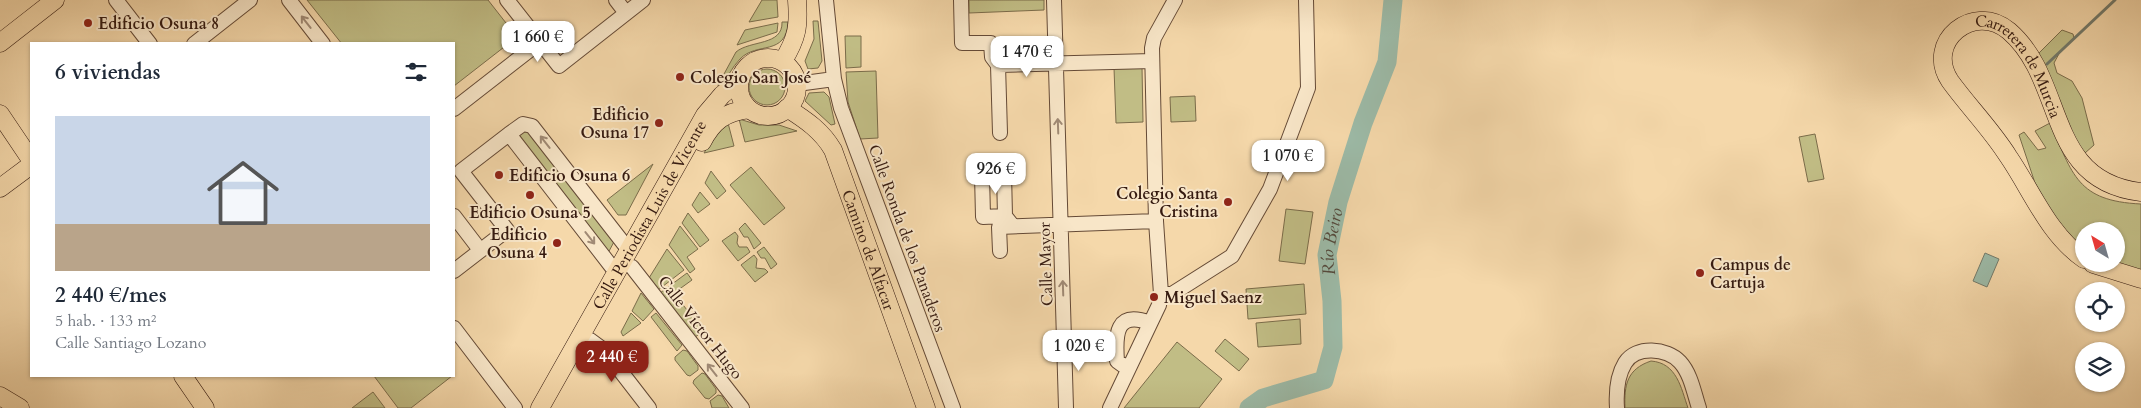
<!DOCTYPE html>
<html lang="es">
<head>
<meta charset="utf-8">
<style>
  body { margin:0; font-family:Cardo,serif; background:#f2f2f3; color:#1f2937; height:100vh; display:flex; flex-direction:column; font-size:19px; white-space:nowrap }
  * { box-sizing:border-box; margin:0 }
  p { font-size:16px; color:#747a83 }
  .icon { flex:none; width:28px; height:28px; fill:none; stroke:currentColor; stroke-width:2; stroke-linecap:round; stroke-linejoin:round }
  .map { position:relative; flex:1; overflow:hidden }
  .drawer { position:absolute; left:30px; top:42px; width:425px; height:335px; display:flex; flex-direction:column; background:#fff; border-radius:0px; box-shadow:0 1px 4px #0004 }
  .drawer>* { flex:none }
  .needle { width:32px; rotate:323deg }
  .fabs { position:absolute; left:2075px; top:222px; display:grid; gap:10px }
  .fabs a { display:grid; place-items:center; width:50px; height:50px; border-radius:50%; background:#fff; box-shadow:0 1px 4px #0004; font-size:25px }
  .price { position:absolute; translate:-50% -42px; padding:0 11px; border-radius:10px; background:#fff; color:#222; font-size:16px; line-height:32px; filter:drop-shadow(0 1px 2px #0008) }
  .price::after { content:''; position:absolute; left:50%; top:30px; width:15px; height:11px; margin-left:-8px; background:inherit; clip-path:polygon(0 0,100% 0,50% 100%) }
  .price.selected { background:#8f2418; color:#fff }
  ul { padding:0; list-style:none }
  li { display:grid; align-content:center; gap:10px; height:265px; padding:0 25px }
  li+li { border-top:1px solid #e0e1e3 }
  li span { display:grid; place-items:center; height:155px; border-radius:0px; color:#555 }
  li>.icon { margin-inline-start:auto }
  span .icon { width:90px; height:90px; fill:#fffc; stroke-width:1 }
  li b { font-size:21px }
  h2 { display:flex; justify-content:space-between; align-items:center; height:60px; padding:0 25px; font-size:21px }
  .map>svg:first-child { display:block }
  .green { fill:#c1bd85; stroke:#7b6c4a }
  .water { fill:#9cbaa7; stroke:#737a6b }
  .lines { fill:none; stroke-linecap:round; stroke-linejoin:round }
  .stream { stroke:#737a6b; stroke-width:3 }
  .river { stroke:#9cbaa7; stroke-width:19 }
  .minor-casing { stroke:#654a36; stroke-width:16 }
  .major-casing { stroke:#351a10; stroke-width:19 }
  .minor { stroke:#f8e6c8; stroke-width:14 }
  .major { stroke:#f5d8aa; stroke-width:18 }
  .oneway { stroke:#a08a75 }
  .poi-dot { fill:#8f2418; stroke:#f8e6c8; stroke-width:2 }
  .labels { text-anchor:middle; stroke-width:4; stroke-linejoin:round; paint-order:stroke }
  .poi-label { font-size:16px; font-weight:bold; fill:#351a10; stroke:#f8e6c8; text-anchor:start }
  .street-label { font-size:16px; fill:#351a10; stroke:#f8e6c8 }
  .water-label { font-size:18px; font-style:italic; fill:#544a3d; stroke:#f8e6c8 }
</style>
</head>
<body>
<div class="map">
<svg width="2141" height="408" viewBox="0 0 2141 408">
  <rect width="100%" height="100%" fill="#f5d8aa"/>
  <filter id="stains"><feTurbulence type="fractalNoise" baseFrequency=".004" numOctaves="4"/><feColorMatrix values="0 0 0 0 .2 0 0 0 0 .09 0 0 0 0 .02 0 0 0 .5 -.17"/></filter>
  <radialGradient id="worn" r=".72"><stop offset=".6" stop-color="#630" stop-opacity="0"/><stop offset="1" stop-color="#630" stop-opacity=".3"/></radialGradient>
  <path class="green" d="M 307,0 L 488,0 L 517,37 L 454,86 L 454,44 L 342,44 Z
    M 762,0 L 777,0 L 778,17 L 749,22 Z
    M 969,0 L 1044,0 L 1044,10 L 969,13 Z
    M 813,21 L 818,21 L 822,61 L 818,68 L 808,69 L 805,61 L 814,39 Z
    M 782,22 L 788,22 C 786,57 757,41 740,59 C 732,67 727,79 719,88 L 718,85 L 736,52 C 750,40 783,46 782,22 Z
    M 778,23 L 777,32 L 737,45 L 745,30 Z
    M 2062,30 L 2073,34 L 2074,38 L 2061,50 L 2054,63 L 2057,73 L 2072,81 L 2082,98 L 2094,145 L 2085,153 L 2076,141 L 2036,56 Z
    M 861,36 L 861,67 L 846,68 L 845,36 Z
    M 1142,67 L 1143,122 L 1116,123 L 1114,68 Z
    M749 87a18 18 0 1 1 36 0a18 18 0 1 1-36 0Z
    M 876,71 L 878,138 L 860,139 L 848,102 L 846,72 Z
    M 824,92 L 829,97 L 835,124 L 831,125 L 805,101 L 809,93 Z
    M 1195,96 L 1196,121 L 1171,122 L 1170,97 Z
    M 739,119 L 759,125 L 779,125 L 797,131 L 745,142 Z
    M 728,123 L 734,146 L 704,153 L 718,129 Z
    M 2050,123 C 2073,175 2077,201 2141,204 L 2141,273 L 2116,264 L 2116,231 L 2084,231 L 2084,251 L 2055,219 L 2035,183 L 2019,135 L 2024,132 L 2038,150 L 2046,148 L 2035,131 Z
    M 525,126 L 616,238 L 607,255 L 516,133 Z
    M 1815,134 L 1824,179 L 1808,182 L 1799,137 Z
    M 653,164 L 626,215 L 618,215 L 607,200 Z
    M 751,167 L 785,208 L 764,225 L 730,185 Z
    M 711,171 L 726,191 L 717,199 L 705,183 Z
    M 700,192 L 710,204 L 698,213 L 692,205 Z
    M 1286,209 L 1313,212 L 1305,264 L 1279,261 Z
    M 688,213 L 709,240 L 700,247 L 682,223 Z
    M 745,223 L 761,243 L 754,249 L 748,237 L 744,237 L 739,229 Z
    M 680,226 L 698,249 L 687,257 L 695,269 L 690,273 L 669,245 Z
    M 735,232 L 738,236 L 737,243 L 739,247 L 747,247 L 750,252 L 738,261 L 722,241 Z
    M 764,247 L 777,264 L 771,269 L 765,258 L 761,258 L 757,252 Z
    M 667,249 L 684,270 L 658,290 L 649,278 Z
    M 754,255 L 757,259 L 756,268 L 765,269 L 768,272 L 755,282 L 741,265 Z
    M 687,273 L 692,280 L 674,293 L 703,331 L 694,338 L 660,293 Z
    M 1304,284 L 1306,314 L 1248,319 L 1246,289 Z
    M 641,293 L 654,309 L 643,321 L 632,311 Z
    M 631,313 L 641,323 L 623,336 L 621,332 Z
    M 656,313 L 682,345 L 677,351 L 651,317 Z
    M 1300,319 L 1301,344 L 1258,347 L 1256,323 Z
    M 1225,339 L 1249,359 L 1239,371 L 1215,351 Z
    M 1177,342 L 1222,379 L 1199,408 L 1124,408 Z
    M 683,350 L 687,351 L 698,366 L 698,370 L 690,376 L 687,375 L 675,360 L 675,357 Z
    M 1651,361 C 1677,363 1681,388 1688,408 L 1625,408 C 1624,385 1627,369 1651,361 Z
    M 702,373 L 705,374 L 716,389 L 716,393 L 709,399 L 705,398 L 693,383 L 694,380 Z
    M 374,376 L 452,376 L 411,408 L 398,408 Z
    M 373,392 L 385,408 L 352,408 Z
    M 718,395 L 722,396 L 729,408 L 712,408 L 710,401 Z"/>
  <path class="water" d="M 1985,253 L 1999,259 L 1987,287 L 1973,281 Z"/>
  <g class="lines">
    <path class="stream" d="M 2047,64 L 2115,0"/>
    <path class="river" id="s1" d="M 1249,408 L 1263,398 L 1324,380 L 1333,347 L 1332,301 L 1327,255 L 1338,202 L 1363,123 L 1387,62 L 1393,0"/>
    <g class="minor-casing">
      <path id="minor" d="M 116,0 L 150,44
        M 289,0 L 323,44
        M 507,0 L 559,66 L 643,0
        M 616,0 L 626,13
        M 826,0 L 834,79 L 841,108 L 953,408
        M 961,0 L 962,43 L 991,43 L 992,57 L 998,65 L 1000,133
        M 1054,0 L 1066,408
        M 194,44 L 250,0
        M 998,65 L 1152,61
        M 797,84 L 834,79
        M 454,109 L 540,42
        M 454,216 L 480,250
        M 1005,216 L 983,217 L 982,174 L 1004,173 L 1005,216 L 1013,226
        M 1000,251 L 999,227 L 1156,221
        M 632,267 L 742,408
        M 618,270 L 611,266 L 509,134 L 523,124 L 532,126 L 624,244 L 631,247
        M 454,271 L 507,230 L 461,171 L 509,134
        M 1161,294 L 1172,294 L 1232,256 L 1270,189 L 1308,88 L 1306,0
        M 454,328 L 515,408
        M 590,340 L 605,351 L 649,408
        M 1128,369 L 1117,361 C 1115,334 1116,310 1150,323
        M 1110,408 L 1159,305 L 1161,294 L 1156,221 L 1152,48 L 1154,38 L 1175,0
        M 1617,408 C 1616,393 1617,376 1625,363 C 1636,345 1667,348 1680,362 C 1691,374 1694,393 1699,408"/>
    </g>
    <g class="major-casing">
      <g id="major">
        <path d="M 0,43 L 55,0"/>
        <circle cx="768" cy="87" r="29"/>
        <path d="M 783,61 C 797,38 799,27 797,0"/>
        <path id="s2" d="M 787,108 C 806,120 822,131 833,150 L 926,408"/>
        <path d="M 0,114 L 31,160"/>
        <path d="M 702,142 C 713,121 725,112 749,109"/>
        <path d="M 0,188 L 31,165"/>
        <path id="s3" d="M 2084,259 C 2048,234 2032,191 2008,156 C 1991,129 1968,106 1950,81 C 1924,42 1974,1 2009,31 C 2067,81 2044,181 2141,192"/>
        <path d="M 2093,264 L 2141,279"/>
        <path d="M 183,376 L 205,408"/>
        <path d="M 0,396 L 20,408"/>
        <path id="s4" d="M 540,408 L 705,115 L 722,95 L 740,80"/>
      </g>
    </g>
    <use href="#minor" class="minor"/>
    <use href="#major" class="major"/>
  </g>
  <defs><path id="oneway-shaft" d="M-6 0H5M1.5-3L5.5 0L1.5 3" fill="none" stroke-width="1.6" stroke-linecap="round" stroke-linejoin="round" transform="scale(1.25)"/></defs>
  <g class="oneway">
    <use href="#oneway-shaft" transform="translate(306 22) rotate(-128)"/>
    <use href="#oneway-shaft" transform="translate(1058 126) rotate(-92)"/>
    <use href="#oneway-shaft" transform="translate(545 142) rotate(-128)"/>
    <use href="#oneway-shaft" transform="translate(590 238) rotate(52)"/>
    <use href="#oneway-shaft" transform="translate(1063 288) rotate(-92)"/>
    <use href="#oneway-shaft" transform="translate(712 370) rotate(-128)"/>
  </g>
  <g class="poi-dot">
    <circle cx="88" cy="23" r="5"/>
    <circle cx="680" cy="77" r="5"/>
    <circle cx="659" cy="123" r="5"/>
    <circle cx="499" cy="175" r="5"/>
    <circle cx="530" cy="195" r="5"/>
    <circle cx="1228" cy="202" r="5"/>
    <circle cx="557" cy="243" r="5"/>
    <circle cx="1700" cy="273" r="5"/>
    <circle cx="1154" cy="297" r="5"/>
  </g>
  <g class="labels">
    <g class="poi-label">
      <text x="98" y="29">Edificio Osuna 8</text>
      <text x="690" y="83">Colegio San José</text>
      <text x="649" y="120" text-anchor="end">Edificio<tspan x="649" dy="18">Osuna 17</tspan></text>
      <text x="509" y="181">Edificio Osuna 6</text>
      <text x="1218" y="199" text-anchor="end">Colegio Santa<tspan x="1218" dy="18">Cristina</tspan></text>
      <text x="530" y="218" text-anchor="middle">Edificio Osuna 5</text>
      <text x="547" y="240" text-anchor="end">Edificio<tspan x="547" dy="18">Osuna 4</tspan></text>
      <text x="1710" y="270">Campus de<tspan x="1710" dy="18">Cartuja</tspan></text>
      <text x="1164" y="303">Miguel Saenz</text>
    </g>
    <g class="street-label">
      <text dy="6" stroke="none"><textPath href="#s3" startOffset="369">Carretera de Murcia</textPath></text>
      <text dy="6" stroke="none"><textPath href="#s4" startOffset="222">Calle Periodista Luis de Vicente</textPath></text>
      <text transform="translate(908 238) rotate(70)" y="6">Calle Ronda de los Panaderos</text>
      <text dy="6" stroke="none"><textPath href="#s2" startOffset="169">Camino de Alfacar</textPath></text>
      <text transform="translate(1045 264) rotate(-92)" y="6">Calle Mayor</text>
      <text transform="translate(701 327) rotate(52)" y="6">Calle Víctor Hugo</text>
    </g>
    <g class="water-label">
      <text dy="6" stroke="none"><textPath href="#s1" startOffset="221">Río Beiro</textPath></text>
    </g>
  </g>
  <rect width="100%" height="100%" filter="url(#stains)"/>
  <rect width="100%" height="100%" fill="url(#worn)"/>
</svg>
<div class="fabs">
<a><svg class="needle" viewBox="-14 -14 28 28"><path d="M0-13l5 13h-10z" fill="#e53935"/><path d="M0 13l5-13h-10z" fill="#747a83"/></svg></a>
<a><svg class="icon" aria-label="locate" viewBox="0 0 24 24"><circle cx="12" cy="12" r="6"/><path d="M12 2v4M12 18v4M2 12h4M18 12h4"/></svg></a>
<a><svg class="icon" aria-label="layers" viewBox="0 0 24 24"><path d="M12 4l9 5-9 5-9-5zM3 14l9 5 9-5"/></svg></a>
</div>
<b class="price" style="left:538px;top:63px">1 660 €</b>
<b class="price" style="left:1027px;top:78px">1 470 €</b>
<b class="price" style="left:1288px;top:182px">1 070 €</b>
<b class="price" style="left:996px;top:195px">926 €</b>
<b class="price" style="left:1079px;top:372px">1 020 €</b>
<b class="price selected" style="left:612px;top:383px">2 440 €</b>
<section class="drawer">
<h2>6 viviendas<svg class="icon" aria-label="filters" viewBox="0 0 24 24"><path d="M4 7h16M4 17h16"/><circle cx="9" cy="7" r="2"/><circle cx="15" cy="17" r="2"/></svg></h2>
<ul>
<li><span style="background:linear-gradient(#c9d6e8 70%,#b9a48a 0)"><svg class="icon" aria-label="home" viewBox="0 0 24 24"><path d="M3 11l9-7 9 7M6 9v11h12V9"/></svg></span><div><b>2 440 €/mes</b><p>5 hab. · 133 m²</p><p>Calle Santiago Lozano</p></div></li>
</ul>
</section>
</div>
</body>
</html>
